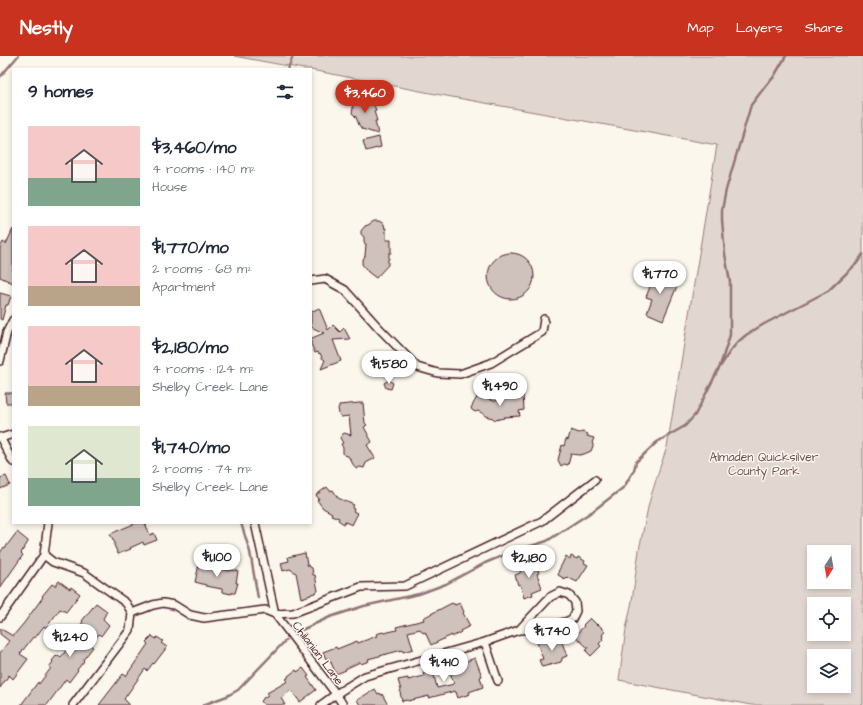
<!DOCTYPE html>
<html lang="en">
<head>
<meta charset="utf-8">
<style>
  body { margin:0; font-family:"Architects Daughter",sans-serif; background:#f2f2f3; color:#1f2937; height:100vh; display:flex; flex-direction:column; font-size:15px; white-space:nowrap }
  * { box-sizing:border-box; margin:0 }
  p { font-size:13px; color:#747a83 }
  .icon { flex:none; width:22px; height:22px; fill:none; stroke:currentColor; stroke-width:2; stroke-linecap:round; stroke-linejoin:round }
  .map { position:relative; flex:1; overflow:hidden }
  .drawer { position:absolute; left:12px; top:12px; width:300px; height:456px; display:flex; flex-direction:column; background:#fff; border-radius:0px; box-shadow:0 2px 6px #0003 }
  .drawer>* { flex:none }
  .needle { width:26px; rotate:191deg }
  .tools { position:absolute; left:807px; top:489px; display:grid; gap:8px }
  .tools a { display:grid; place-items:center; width:44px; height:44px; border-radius:0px; background:#fff; box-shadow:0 2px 6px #0003; font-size:20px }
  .price { position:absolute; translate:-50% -34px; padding:0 9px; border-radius:14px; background:#fff; color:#222; font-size:13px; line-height:26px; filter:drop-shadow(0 1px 2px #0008) }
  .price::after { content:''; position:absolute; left:50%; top:24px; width:12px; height:9px; margin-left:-6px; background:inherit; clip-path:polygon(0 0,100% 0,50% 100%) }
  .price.selected { background:#c8321e; color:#fff }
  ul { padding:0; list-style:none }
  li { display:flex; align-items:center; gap:12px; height:100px; padding:0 16px }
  li span { display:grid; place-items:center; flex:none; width:112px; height:80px; border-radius:0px; color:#555 }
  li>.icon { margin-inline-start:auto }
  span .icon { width:48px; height:48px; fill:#fffc; stroke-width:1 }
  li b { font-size:17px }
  h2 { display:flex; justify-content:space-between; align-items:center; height:48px; padding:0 16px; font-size:17px }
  header { display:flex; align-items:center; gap:24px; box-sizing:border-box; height:56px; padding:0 20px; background:#c8321e; color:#fff }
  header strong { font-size:19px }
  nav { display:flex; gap:22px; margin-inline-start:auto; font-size:14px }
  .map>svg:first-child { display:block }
  .green { fill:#e2d7d0; stroke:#967b7e; fill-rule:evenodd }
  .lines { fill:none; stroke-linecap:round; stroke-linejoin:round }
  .stream { stroke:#907477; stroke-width:2.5 }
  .building { fill:#cfc2bc; stroke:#4a1f2b }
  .street-casing { stroke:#4a1f2b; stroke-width:10 }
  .street { stroke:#fbf7ec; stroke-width:7 }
  .labels { text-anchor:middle; stroke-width:3; stroke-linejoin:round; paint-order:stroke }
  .park-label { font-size:12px; fill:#704d54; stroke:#fbf7ec }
  .street-label { font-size:12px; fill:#4a1f2b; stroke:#fbf7ec }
</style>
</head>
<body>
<header>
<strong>Nestly</strong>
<nav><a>Map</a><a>Layers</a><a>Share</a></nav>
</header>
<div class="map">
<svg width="863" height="649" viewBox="0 0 863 649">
  <rect width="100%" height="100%" fill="#fbf7ec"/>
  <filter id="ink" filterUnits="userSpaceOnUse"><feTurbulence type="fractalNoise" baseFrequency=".025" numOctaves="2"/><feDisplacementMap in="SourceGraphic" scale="8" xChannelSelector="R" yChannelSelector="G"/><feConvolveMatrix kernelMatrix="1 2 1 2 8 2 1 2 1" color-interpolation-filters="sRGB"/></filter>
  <g filter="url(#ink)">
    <path class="green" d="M 234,0 L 863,0 L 863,649 L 751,649 L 619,624 L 626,573 L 632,545 L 639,494 L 649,447 L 658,417 L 667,391 L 717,89 L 441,39 L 311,14 L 311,13 L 304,13 ZM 814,496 L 844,496 L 844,526 L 814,526 ZM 814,548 L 844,548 L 844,578 L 814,578 ZM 814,600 L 844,600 L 844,630 L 814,630 Z"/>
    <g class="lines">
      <path class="stream" d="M 288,13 L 293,0
        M 0,21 L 18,0
        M 720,310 L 730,279 L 730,226 L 725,198 L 722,164 L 722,154 L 726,134 L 751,49 L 767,28 L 773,22 L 786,0
        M 241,467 L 250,496 L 258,542
        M 295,577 L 330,561 L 364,550 L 419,538 L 446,528 L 485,507 L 502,500 L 518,494 L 547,485 L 593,455 L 624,431 L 634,414 L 636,406 L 657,386 L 685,370 L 695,359 L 718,314 L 731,294 L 738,286 L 746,279 L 764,268 L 828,235 L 857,207 L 863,198
        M 203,649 L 227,640 L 238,634 L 286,584"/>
    </g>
    <path class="building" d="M 367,41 L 367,43 L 371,42 L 372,46 L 373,45 L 376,55 L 374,55 L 377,65 L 375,65 L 378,78 L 362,73 L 359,69 L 356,61 L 352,57 L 353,52 L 351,44 Z
      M 379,81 L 381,91 L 366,95 L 363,85 Z
      M 374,165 L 379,165 L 384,168 L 385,173 L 386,172 L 386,184 L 391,184 L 391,197 L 389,197 L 389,203 L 388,203 L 388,209 L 376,222 L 368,216 L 362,208 L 362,205 L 365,200 L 366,188 L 364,187 L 364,181 L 361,178 L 361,175 L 365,170 L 368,169 Z
      M 13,173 L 13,227 L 0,221 L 0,192 L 3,186 L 6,188 Z
      M488 220a23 23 0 1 1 46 0a23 23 0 1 1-46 0Z
      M 657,213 L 670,218 L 667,226 L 677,230 L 663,264 L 647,257 L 652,243 L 646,241 Z
      M 0,237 L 11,240 L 8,249 L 6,249 L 2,264 L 0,263 Z
      M 319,252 L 328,274 L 333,269 L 340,276 L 344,272 L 350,283 L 333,284 L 341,305 L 321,313 L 325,304 L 322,302 L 320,297 L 319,298 L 318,296 L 315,297 L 311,288 L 311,284 L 313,283 L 312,282 L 324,277 L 311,271 L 311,256 Z
      M 389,324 L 393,327 L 391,333 L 386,332 L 384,327 Z
      M 5,337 L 13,337 L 13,347 L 6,347 Z
      M 523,339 L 524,354 L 519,355 L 520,360 L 504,361 L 504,362 L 495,364 L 493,362 L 485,360 L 484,358 L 478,355 L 475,356 L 472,354 L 471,352 L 477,341 L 483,343 L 484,341 L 494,345 L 503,344 L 502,341 Z
      M 359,347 L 363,347 L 365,367 L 367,369 L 364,371 L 372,386 L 367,389 L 375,402 L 366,407 L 364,412 L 360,411 L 356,413 L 348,400 L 344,399 L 343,397 L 343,392 L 341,388 L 343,387 L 340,382 L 342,379 L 344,377 L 351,379 L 349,360 L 341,361 L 339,358 L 338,352 L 339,351 L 339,349 Z
      M 571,374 L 579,377 L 583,376 L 588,378 L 587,380 L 594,382 L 592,387 L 593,388 L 593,390 L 591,395 L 584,398 L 579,399 L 571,398 L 568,409 L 564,408 L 561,410 L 558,404 L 562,389 L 564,390 L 566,383 L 568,384 Z
      M 6,420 L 10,429 L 0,433 L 0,422 Z
      M 327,431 L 330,435 L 333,434 L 338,442 L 354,449 L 352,452 L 354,453 L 353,455 L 357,457 L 356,458 L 357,459 L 352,469 L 345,466 L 344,468 L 338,464 L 339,462 L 331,459 L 332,457 L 323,452 L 317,444 L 319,443 L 316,439 Z
      M 136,467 L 145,467 L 150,479 L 154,477 L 157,484 L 144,489 L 143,486 L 130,492 L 131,493 L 118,498 L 114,489 L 115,487 L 110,478 Z
      M 17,476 L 28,485 L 28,486 L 21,497 L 23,499 L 0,532 L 0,497 L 4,491 L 5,492 Z
      M 305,497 L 307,509 L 312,512 L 313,519 L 315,519 L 318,535 L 315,536 L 315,537 L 311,538 L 311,539 L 301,542 L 296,517 L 290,513 L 283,515 L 281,507 L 289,505 L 288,501 Z
      M 566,500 L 570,503 L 571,500 L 577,503 L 578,501 L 585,505 L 584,507 L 588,509 L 577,526 L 567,521 L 565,523 L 558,519 L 559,516 L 558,516 Z
      M 200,504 L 212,506 L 211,511 L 230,515 L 230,514 L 238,515 L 236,527 L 238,527 L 235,537 L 231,537 L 231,538 L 222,536 L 222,533 L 206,530 L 206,529 L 195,526 Z
      M 534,504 L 539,517 L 537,518 L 542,532 L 532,536 L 533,539 L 524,542 L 520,528 L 518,529 L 515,519 L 520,517 L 521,513 L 525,512 L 524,508 Z
      M 59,525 L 70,533 L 71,531 L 80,538 L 66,556 L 60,553 L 46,572 L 44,570 L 35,582 L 33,581 L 20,598 L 28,603 L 13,623 L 9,619 L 0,632 L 0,597 L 9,585 L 0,578 L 0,574 L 1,573 L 13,580 L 24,567 L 43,541 L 42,540 L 52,528 L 55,530 Z
      M 96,547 L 107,555 L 103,563 L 109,569 L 101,580 L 99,578 L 90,589 L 93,591 L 83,604 L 84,605 L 77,614 L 78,614 L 69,626 L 66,623 L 47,649 L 21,649 L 38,626 L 39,628 L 51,612 L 49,611 L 53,606 L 52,605 L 56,600 L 57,601 L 58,599 L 61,601 L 71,588 L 67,585 L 83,566 L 82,565 Z
      M 452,547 L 453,548 L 455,548 L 455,549 L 460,547 L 464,556 L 463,557 L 470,570 L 460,575 L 461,576 L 452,581 L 452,579 L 431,589 L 425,576 L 423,577 L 420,573 L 408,576 L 413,593 L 403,596 L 402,594 L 368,603 L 369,605 L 361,608 L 360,606 L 345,613 L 346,614 L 336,618 L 329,602 L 326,603 L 323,596 L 336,591 L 337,593 L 357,585 L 358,587 L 377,580 L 376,578 L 383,576 L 384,577 L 397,574 L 396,571 L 424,564 L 423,562 Z
      M 590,562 L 597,569 L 598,568 L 605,575 L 602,579 L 603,580 L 602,582 L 603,583 L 599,588 L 601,590 L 591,600 L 586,595 L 588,592 L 575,580 L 584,570 L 583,569 Z
      M 152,580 L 156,583 L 157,581 L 163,585 L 161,587 L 167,591 L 154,608 L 153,607 L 147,615 L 145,613 L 124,643 L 130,649 L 99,649 L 123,618 L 126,620 L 148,588 L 146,586 Z
      M 560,581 L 567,600 L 562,602 L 562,604 L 561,605 L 561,606 L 542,611 L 539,604 L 543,603 L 537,586 L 547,583 L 548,585 Z
      M 475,602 L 482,620 L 480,621 L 483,631 L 469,636 L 470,638 L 458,642 L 456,636 L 455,636 L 455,635 L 429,642 L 429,640 L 408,645 L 408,644 L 402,645 L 400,636 L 401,634 L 398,624 L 408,622 L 408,624 L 424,620 L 423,617 L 433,615 L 437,632 L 454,628 L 450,616 L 451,615 L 451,613 L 452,613 L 450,609 L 460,605 L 461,607 Z
      M 303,612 L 309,620 L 307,621 L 316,634 L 300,646 L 291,634 L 281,642 L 285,649 L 264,649 L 261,645 L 263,643 L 263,642 L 268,639 L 267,637 L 288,625 L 286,623 L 288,622 L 288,620 L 296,614 L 297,616 Z
      M 375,633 L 378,638 L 380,637 L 381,639 L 382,638 L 388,649 L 360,649 L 357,644 Z"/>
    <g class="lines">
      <g class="street-casing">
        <path id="street" d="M 311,225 L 325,223 L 345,234 L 378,271 L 417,311 L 438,317 L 460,318 L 491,307 L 542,276 L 544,263
          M 0,305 L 7,276 L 13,264
          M 0,381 L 13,406
          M 1,382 L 13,378
          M 255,467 L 275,558 L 336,638 L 343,649
          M 44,499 L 53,506 L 84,517 L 126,547 L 132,557 L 130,574 L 73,649
          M 132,557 L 153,549 L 163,547 L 174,549 L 190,559 L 204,562 L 265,554 L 275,558 L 293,557 L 361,531 L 405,530 L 542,465 L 595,424
          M 0,561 L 44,499 L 48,467
          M 485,586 L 498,625
          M 321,649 L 336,638 L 365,620 L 485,586 L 519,574 L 538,573 L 565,566 L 572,563 L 576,555 L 575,546 L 569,539 L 560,536 L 550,541 L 519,574"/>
      </g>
      <use href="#street" class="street"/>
    </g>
  </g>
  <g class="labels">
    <g class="park-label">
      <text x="764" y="405">Almaden Quicksilver<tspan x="764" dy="14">County Park</tspan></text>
    </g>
    <g class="street-label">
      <text transform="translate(318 597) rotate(53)" y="4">Chilanian Lane</text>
    </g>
  </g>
</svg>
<div class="tools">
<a><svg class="needle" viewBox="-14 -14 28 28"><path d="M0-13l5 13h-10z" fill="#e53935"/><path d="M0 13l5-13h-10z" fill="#747a83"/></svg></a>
<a><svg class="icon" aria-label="locate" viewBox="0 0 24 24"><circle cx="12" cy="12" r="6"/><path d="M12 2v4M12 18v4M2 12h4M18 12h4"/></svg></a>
<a><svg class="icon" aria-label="layers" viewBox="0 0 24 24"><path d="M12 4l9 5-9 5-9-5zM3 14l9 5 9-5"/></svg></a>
</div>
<b class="price selected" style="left:365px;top:58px">$3,460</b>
<b class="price" style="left:660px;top:239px">$1,770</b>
<b class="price" style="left:389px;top:329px">$1,580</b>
<b class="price" style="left:500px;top:351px">$1,490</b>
<b class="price" style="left:217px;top:522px">$1,100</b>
<b class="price" style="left:529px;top:523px">$2,180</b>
<b class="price" style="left:552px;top:596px">$1,740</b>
<b class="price" style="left:70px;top:602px">$1,240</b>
<b class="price" style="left:444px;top:627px">$1,410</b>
<section class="drawer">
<h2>9 homes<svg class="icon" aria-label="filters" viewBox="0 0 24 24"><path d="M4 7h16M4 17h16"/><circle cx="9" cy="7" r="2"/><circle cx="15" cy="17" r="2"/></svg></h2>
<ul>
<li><span style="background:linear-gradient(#f6c9c9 65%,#7fa58c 0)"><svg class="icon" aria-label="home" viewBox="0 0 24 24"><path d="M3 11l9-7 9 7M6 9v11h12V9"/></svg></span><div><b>$3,460/mo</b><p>4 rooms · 140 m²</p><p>House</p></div></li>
<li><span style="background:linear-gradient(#f6c9c9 75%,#b9a48a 0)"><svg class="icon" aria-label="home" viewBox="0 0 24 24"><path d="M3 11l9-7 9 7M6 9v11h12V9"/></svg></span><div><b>$1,770/mo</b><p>2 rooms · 68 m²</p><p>Apartment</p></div></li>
<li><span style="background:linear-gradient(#f6c9c9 75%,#b9a48a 0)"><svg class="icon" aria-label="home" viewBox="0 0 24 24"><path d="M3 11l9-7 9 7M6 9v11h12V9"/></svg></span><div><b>$2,180/mo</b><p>4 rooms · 124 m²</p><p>Shelby Creek Lane</p></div></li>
<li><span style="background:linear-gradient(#dfe7d0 65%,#7fa58c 0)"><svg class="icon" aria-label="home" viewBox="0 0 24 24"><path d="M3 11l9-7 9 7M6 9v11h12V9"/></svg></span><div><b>$1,740/mo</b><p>2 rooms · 74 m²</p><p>Shelby Creek Lane</p></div></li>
</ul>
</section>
</div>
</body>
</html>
